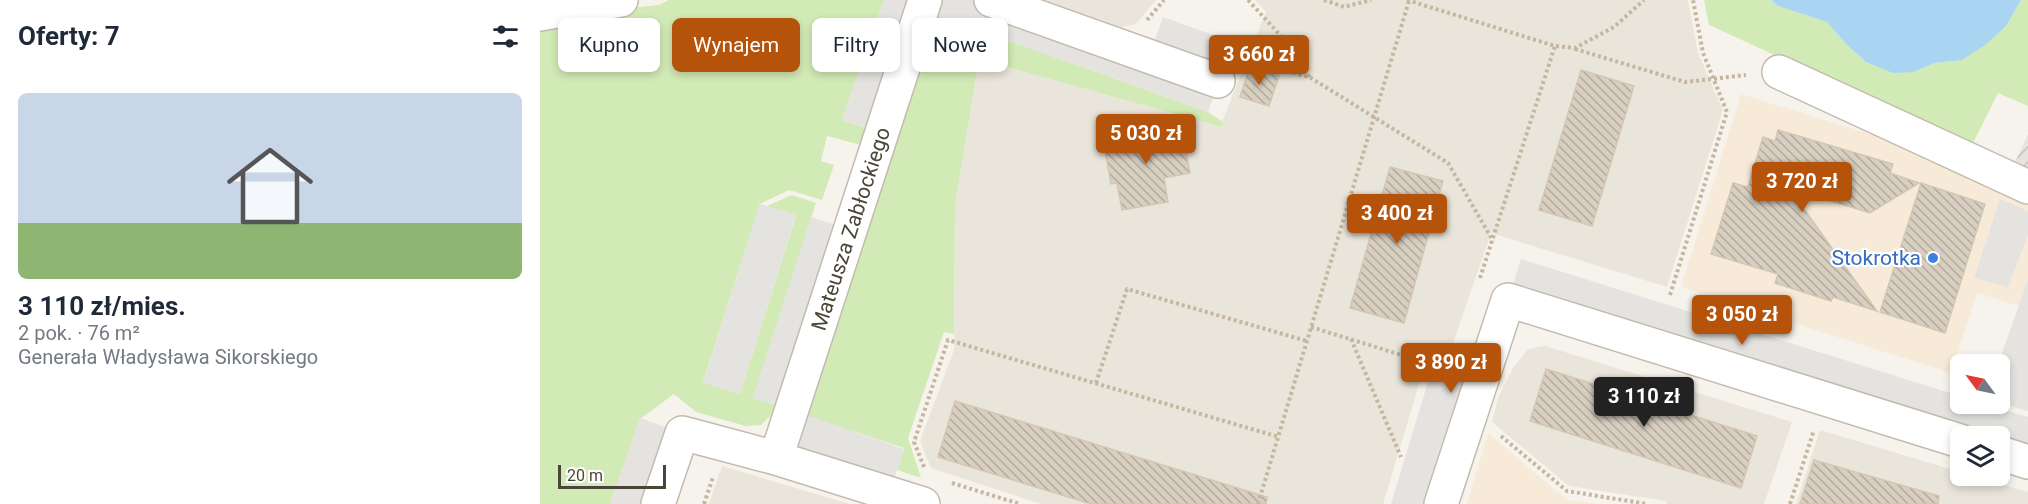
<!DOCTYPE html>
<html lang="pl">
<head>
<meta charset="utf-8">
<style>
  body { margin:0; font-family:Roboto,sans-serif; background:#f6f6f7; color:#1f2937; height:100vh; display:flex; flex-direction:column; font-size:22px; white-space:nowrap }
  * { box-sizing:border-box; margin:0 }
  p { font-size:20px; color:#747a83 }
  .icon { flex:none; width:33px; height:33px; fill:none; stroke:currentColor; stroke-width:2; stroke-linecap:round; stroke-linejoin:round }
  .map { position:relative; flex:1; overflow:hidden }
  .panel { display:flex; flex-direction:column; background:#fff; width:540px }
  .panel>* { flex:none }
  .guide { position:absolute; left:18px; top:18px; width:570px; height:54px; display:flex; gap:12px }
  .needle { width:39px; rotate:303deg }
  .buttons { position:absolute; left:1410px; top:354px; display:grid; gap:12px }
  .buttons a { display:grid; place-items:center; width:60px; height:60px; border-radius:9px; background:#fff; box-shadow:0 3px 9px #0003; font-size:30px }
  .scale { position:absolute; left:18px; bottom:15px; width:108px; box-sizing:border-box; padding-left:6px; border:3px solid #4b4439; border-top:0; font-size:16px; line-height:21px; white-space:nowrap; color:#4b4439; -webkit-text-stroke:4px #fff; paint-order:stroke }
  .price { position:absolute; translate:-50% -51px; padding:0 14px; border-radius:6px; background:#b45309; color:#fff; font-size:20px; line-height:39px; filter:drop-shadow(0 2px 3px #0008) }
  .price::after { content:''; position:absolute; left:50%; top:36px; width:18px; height:14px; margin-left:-9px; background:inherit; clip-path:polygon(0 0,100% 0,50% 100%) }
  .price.current { background:#222; color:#fff }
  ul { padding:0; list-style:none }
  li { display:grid; align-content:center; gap:12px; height:318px; padding:0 18px }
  li span { display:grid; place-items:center; height:186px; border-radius:9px; color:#555 }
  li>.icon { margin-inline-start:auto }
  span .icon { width:108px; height:108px; fill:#fffc; stroke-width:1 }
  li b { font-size:26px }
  h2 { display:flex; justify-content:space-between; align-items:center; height:72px; padding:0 18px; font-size:26px }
  .pill { padding:0 21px; border-radius:9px; background:#fff; box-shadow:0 3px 9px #0003; font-size:21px; line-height:54px }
  .pill.current { background:#b45309; color:#fff }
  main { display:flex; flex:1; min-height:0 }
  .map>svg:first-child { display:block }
  .residential { fill:#eae5da }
  .commercial { fill:#f7ead8 }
  .industrial { fill:url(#industrial-furrows) }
  .grass { fill:#d2eab5 }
  .parking { fill:#e5e3e0 }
  .water { fill:#a9d4f2 }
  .building { fill:url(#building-back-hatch); stroke:#d3c7b4; stroke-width:1.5 }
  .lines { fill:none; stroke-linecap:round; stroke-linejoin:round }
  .minor-casing { stroke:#c2bbae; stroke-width:36 }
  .path { stroke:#c4b79f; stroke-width:4; stroke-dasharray:3 3; stroke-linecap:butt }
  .minor { stroke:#fff; stroke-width:33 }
  .shop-dot { fill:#3f7fe0; stroke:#fff; stroke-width:2 }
  .labels { text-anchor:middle; stroke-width:4.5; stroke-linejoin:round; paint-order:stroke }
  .street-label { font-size:21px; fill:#4b4439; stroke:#fff }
  .shop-label { font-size:21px; fill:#366cbe; stroke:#fff; text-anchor:end }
</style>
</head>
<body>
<main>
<section class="panel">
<h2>Oferty: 7<svg class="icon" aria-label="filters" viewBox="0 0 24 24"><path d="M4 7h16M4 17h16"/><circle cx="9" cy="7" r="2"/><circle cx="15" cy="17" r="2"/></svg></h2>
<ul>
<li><span style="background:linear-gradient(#c9d6e8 70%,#8fb573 0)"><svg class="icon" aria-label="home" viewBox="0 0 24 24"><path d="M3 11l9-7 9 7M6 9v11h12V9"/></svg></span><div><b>3 110 zł/mies.</b><p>2 pok. · 76 m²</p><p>Generała Władysława Sikorskiego</p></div></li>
</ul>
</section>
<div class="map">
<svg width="1488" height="504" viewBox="0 0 1488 504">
  <defs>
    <pattern id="industrial-furrows" width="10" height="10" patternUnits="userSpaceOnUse" patternTransform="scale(1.5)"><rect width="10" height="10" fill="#e6e2dd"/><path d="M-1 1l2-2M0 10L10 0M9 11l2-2" fill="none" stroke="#c7c3be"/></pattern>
    <pattern id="building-back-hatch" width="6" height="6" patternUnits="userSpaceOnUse" patternTransform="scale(1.5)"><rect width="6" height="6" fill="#d8cfc1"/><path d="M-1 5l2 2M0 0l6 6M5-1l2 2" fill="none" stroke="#b1aa9e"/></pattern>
  </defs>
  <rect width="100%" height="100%" fill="#f6f3ec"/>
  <path class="residential" d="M 505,0 L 616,0 L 596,24 L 581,27 Z
    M 715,0 L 1148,0 L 1158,53 L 1183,110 L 1127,287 L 951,233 L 909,355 L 899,361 L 887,358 L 843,504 L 501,504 L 391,468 L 380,441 L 414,350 L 415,205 L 439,59 L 680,127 L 726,12 Z
    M 1005,346 L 1252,422 L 1224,504 L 1126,504 L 1126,501 L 1029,486 L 952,422 L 958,398 L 973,368 L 988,349 Z
    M 1280,430 L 1420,472 L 1420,476 L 1433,476 L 1488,492 L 1488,504 L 1256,504 Z
    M 182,466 L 310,504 L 311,504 L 169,504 Z"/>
  <path class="commercial" d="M 1201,94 L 1368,146 L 1488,203 L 1488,280 L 1479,306 L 1437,293 L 1411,373 L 1141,287 Z
    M 948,433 L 1027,500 L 1059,504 L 927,504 Z"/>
  <path class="industrial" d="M 1488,134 L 1488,179 L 1471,171 Z"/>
  <path class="grass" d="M 129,0 L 344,0 L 302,120 L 326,128 L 321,145 L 287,136 L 281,161 L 294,165 L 282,200 L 249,190 L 220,204 L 163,382 L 200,394 L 256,216 L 227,206 L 252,195 L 276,203 L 213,398 L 236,405 L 230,416 L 221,425 L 206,426 L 156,412 L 134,394 L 100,419 L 70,504 L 0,504 L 0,17 L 119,5 Z
    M 1164,0 L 1231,0 L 1238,6 L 1287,22 L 1306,44 L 1326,62 L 1373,72 L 1395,63 L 1422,60 L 1466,26 L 1481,0 L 1488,0 L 1488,106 L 1458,93 L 1432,145 L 1169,25 Z
    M 397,15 L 668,112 L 683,122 L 681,127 L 439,59 L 415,205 L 414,334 L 404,332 L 368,438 L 381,478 L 357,470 L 364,448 L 268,416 Z"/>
  <path class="parking" d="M 344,0 L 385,0 L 342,133 L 302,120 Z
    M 403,0 L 451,0 L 609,57 L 623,17 L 693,42 L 668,112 L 397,15 Z
    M 1460,199 L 1488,211 L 1488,235 L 1468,287 L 1434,278 Z
    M 220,204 L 256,215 L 200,394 L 163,383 Z
    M 271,217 L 309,229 L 253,410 L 364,449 L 349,494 L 236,458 L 252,411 L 213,398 Z
    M 981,259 L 1420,396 L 1420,404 L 1444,404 L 1488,417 L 1488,462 L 1460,453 L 1460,436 L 1420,436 L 968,300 Z
    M 1488,280 L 1488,411 L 1460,403 L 1460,364 L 1458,364 Z
    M 891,372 L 941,385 L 901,504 L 851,504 Z
    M 100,418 L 142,433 L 118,504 L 70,504 Z"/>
  <path class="water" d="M 1231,0 L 1481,0 L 1466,26 L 1445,45 L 1422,60 L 1395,63 L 1373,72 L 1353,73 L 1326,62 L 1306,44 L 1287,22 L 1238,6 Z"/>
  <path class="building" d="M 710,66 L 739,76 L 729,106 L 700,97 Z
    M 1041,70 L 1094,86 L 1052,226 L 999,210 Z
    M 641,125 L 650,173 L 624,178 L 628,202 L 582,210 L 577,183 L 571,184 L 563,139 Z
    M 1238,130 L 1353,164 L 1350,173 L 1379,183 L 1330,213 L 1249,188 L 1337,311 L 1293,297 L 1291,301 L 1235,283 L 1238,274 L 1171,254 L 1193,183 L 1208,187 L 1223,137 L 1235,141 Z
    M 850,167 L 903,181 L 864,323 L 810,308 Z
    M 1381,183 L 1445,204 L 1405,333 L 1340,312 Z
    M 1006,369 L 1217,436 L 1201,488 L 990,421 Z
    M 415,401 L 727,497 L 726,504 L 551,504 L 398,457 Z
    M 1274,460 L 1399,496 L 1398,504 L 1260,504 Z"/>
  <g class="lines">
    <g class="minor-casing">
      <path id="minor" d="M 451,0 L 678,81
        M 0,14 L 81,0
        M 1239,72 L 1488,187
        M 1460,453 L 1488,462
        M 236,458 L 385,0
        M 118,504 L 142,433 L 236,458 L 383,504
        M 901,504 L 968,300 L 1420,441"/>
    </g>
    <path class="path" d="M 708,0 L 751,47 L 770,78
      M 784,0 L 804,7 L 831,0
      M 867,0 L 1015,46 L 1035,48 L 1074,27 L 1104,0
      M 607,20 L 624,0
      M 1035,49 L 1145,82 L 1206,75
      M 707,58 L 771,78 L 908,163 L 953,241
      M 940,278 L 1015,46
      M 1130,295 L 1187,112 L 1163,53 L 1153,0
      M 771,327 L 900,367 L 912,358
      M 811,339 L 861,457
      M 556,383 L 587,289 L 767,341
      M 961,436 L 1027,491 L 1107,504
      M 384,467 L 374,442 L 408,340 L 739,437
      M 412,483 L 480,504
      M 164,504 L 173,477
      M 718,504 L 869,1
      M 1250,504 L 1274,430"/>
    <use href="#minor" class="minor"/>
  </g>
  <circle class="shop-dot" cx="1393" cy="258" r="6"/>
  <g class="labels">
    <g class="street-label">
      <text transform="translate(311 229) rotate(-72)" y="7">Mateusza Zabłockiego</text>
    </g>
    <g class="shop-label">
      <text x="1381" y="265">Stokrotka</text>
    </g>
  </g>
</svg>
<div class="buttons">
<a><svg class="needle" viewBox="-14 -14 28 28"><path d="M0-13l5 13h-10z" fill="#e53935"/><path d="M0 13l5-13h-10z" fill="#747a83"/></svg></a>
<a><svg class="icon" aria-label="layers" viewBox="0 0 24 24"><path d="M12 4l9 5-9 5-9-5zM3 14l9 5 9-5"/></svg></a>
</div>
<div class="scale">20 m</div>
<b class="price" style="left:719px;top:86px">3 660 zł</b>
<b class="price" style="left:606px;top:165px">5 030 zł</b>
<b class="price" style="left:1262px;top:213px">3 720 zł</b>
<b class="price" style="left:857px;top:245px">3 400 zł</b>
<b class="price" style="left:1202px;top:346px">3 050 zł</b>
<b class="price" style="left:911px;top:394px">3 890 zł</b>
<b class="price current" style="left:1104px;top:428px">3 110 zł</b>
<div class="guide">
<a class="pill">Kupno</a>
<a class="pill current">Wynajem</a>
<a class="pill">Filtry</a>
<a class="pill">Nowe</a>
</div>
</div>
</main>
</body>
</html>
